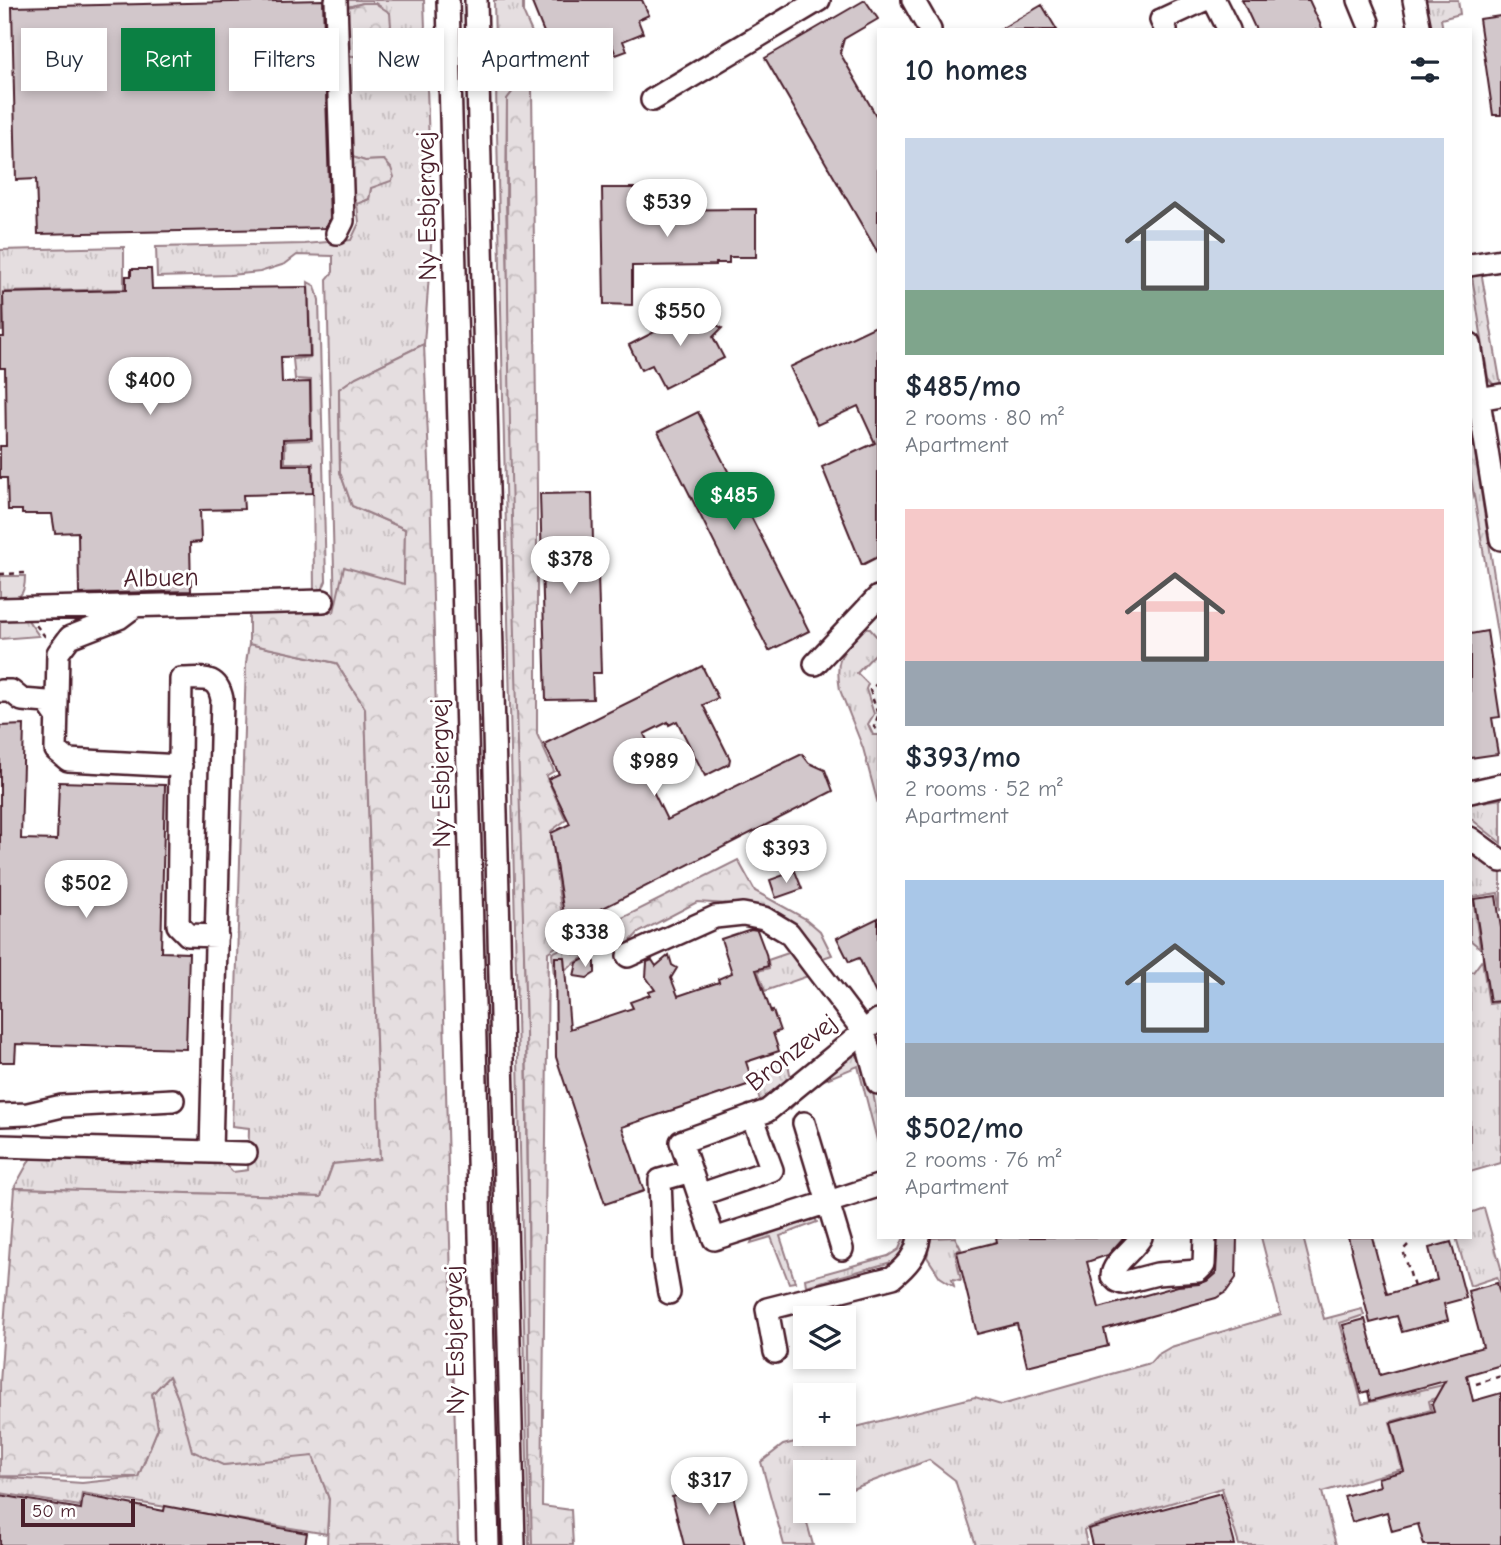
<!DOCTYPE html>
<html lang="en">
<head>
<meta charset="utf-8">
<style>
  body { margin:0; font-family:"Comic Neue",sans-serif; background:#f2f2f3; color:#1f2937; height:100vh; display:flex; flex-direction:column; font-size:26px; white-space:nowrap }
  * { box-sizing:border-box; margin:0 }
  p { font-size:23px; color:#747a83 }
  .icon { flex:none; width:38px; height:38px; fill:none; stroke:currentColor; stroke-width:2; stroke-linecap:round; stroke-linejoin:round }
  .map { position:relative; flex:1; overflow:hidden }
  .drawer { position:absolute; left:877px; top:28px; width:595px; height:1211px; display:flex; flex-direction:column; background:#fff; border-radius:0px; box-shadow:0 4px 10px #0003 }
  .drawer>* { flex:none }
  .guide { position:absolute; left:21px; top:28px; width:665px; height:63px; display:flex; gap:14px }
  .controls { position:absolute; left:793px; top:1306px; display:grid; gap:14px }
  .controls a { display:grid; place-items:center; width:63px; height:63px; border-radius:0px; background:#fff; box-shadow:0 4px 10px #0003; font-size:35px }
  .scale { position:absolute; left:21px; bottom:18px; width:114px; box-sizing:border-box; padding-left:7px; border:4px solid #4a1f2b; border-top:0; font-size:19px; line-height:24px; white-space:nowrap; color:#4a1f2b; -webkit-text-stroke:5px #fff; paint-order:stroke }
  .price { position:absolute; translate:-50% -60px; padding:0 16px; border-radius:24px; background:#fff; color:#222; font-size:23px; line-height:46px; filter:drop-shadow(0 2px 4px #0008) }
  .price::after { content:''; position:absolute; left:50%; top:42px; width:21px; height:16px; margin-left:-10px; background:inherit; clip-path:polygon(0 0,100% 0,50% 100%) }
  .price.on { background:#0b8043; color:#fff }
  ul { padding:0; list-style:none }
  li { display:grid; align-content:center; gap:14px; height:371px; padding:0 28px }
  li span { display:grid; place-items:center; height:217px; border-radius:0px; color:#555 }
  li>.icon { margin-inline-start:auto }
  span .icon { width:126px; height:126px; fill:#fffc; stroke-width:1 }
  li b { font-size:30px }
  h2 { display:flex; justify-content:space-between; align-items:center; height:84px; padding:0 28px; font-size:30px }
  .chip { padding:0 24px; border-radius:0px; background:#fff; box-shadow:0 4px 10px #0003; font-size:24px; line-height:63px }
  .chip.on { background:#0b8043; color:#fff }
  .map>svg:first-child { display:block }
  .grass { fill:url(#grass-tufts); stroke:#987e86; stroke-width:2 }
  .forest { fill:url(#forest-crowns); stroke:#987e86; stroke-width:2 }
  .building { fill:#d2c7cb; stroke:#4a1f2b; stroke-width:2 }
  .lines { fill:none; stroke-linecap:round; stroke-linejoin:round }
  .minor-casing { stroke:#4a1f2b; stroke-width:26 }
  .path { stroke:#4a1f2b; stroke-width:2.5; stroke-dasharray:5 5; stroke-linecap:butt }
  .minor { stroke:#fff; stroke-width:21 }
  .labels { text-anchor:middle; stroke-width:6; stroke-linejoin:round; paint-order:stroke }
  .street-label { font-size:26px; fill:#4a1f2b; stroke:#fff }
</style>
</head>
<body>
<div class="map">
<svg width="1501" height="1545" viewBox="0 0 1501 1545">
  <defs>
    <pattern id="grass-tufts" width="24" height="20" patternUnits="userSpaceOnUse" patternTransform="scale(1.75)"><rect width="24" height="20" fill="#e5dee0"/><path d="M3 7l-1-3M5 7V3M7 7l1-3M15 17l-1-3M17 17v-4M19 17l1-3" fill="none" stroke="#c6bec0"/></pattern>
    <pattern id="forest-crowns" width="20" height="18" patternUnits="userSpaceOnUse" patternTransform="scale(1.75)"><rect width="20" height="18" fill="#e5dee0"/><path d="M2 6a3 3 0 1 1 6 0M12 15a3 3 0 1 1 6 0" fill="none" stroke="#c6bec0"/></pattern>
  </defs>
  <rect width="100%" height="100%" fill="#fff"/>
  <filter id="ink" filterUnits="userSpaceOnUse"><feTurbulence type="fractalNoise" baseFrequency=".0143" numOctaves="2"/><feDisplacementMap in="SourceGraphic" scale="14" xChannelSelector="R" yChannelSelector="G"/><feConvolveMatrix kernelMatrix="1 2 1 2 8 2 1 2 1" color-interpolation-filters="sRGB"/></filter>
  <g filter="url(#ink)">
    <path class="grass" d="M 344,0 L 424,0 L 432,232 L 424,344 L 356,377 L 339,389 L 340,472 L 352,506 L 405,529 L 404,585 L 335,612 L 327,279 L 333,272 L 333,256 L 297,255 L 285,264 L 260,272 L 230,275 L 157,277 L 156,247 L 304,244 L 351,240 L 359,223 L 357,204 L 369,199 L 371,188 L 384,160 L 365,161 L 346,155 L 346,55 L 376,51 C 379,31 391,37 390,13 L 363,3 L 344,8 Z
      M 494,0 L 523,0 L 523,12 L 555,85 L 532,89 L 517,86 L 507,99 L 506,202 L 526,1033 L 532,1545 L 529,1545 Z
      M 1424,0 L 1458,0 L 1460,14 L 1441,19 L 1443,30 L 1430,30 Z
      M 124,247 L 124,289 L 3,292 L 2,331 L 0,331 L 0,250 Z
      M 1471,270 L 1481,271 L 1501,386 L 1493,384 L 1488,378 Z
      M 308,282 L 315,286 L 319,300 L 326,581 L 321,593 L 314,597 L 313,463 L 285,463 L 285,441 L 312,440 L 311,380 L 295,379 L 293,359 L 311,357 Z
      M 1470,421 L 1501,620 L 1501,657 L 1470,472 Z
      M 0,576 L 25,576 C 25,597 20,599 0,600 Z
      M 0,616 L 25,616 L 39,636 L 0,639 Z
      M 865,627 L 869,628 L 878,638 L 878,651 L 857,673 L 868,684 L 866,689 L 874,714 L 868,724 L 873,735 L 878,735 L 878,804 L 863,748 L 840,690 C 834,654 843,653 865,627 Z
      M 249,644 L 336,663 L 365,708 L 380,1159 L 333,1164 L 322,1197 L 14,1188 L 33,1154 L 220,1159 L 233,1172 L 248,1170 L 249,1128 L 232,1126 L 246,663 Z
      M 1501,799 L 1501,843 L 1470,818 L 1470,804 Z
      M 1479,852 L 1501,869 L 1501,911 L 1498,893 L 1473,897 L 1480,948 L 1470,940 L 1470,854 Z
      M 797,950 L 811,975 L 765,991 L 758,971 L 769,968 L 768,960 Z
      M 1482,960 L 1489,1004 L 1501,1002 L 1501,1163 L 1470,1172 L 1470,971 L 1473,972 Z
      M 849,1051 C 874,1059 878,1121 878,1144 L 858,1066 L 814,1084 L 790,1109 L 776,1116 Z
      M 787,1058 L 790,1074 L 796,1079 L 761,1103 L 755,1086 L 761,1084 L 757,1072 Z
      M 1484,1208 L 1501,1268 L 1501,1289 L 1497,1277 L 1470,1286 L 1456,1237 L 1470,1237 L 1470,1213 Z
      M 807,1217 L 815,1218 L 817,1222 L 780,1236 L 795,1282 L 789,1283 L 771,1237 L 751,1243 L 753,1238 Z
      M 904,1237 L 906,1237 L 904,1250 L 895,1261 L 806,1286 L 805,1279 L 888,1256 L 899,1249 Z
      M 955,1237 L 961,1249 L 955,1252 L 961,1280 L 952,1279 L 954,1286 L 940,1277 L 927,1257 L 931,1238 Z
      M 1261,1237 L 1303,1237 L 1324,1319 L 1362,1309 L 1364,1315 L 1340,1323 L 1362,1404 L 1447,1384 L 1448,1392 L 1429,1401 L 1431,1410 L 1390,1422 L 1402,1469 L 1322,1492 L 1336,1545 L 1239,1545 L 1222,1488 L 1089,1527 L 1084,1530 L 1087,1545 L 976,1545 L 955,1480 L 929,1460 L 844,1492 L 844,1472 L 805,1472 L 805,1507 L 803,1508 L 813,1545 L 784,1545 L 761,1462 L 783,1445 L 831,1433 L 844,1433 L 844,1430 L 975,1397 L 1001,1405 L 1150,1363 L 1157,1355 L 1171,1347 L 1281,1314 Z
      M 169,1376 L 178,1398 L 223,1465 L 313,1455 L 329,1499 L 327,1534 L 82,1493 L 80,1506 L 0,1493 L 0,1477 L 82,1483 L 138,1477 L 158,1428 L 152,1394 Z"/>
    <path class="forest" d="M 363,3 L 375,3 L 390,13 L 391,26 L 380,39 L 376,51 L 368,58 L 346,55 L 344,8 Z
      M 517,86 L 532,89 L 537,488 L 537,734 L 554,771 L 546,776 L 566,820 L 551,831 L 565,941 L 548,952 L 542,1506 L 571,1510 L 573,1545 L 532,1545 C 527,1373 530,1201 526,1029 C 518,719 506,409 507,99 Z
      M 346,155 L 365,161 L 384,160 L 391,168 L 394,177 L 391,181 L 371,188 L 369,199 L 357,204 L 350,192 Z
      M 424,344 L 430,485 L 458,1545 L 327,1545 L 329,1499 L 313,1456 L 223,1465 L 192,1451 L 178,1398 L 169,1376 L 152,1394 L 158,1428 L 138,1477 L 0,1476 L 0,1383 L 14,1188 L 321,1197 L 333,1164 L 380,1159 L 365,708 L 336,663 L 249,644 L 249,613 L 334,612 L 344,567 L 404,584 L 405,529 L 352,506 L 340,472 L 339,389 L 356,377 Z
      M 738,860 L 755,891 L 806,919 L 820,931 L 832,955 L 823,958 L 803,935 L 744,905 L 697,902 L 638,933 L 623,949 L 590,953 L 554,977 L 552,953 Z"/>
    <path class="building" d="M 323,0 L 330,218 L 325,228 L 38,234 L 36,179 L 16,180 L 12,7 Z
      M 538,0 L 642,0 L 649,15 L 638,20 L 643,33 L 623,41 L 627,51 L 616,55 L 612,45 L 558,67 L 532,3 Z
      M 865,0 L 878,19 L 844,39 L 840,53 L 878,119 L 878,253 L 765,58 Z
      M 1242,0 L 1309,0 L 1323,30 L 1256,30 Z
      M 1042,5 L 1057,30 L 999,30 Z
      M 1501,16 L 1501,115 L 1493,115 L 1479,19 Z
      M 602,188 L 634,188 L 634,210 L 756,209 L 756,257 L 729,257 L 729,263 L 716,263 L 716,265 L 632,266 L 632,305 L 604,304 Z
      M 131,269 L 151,269 L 152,289 L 308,287 L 310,356 L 281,357 L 282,383 L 310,382 L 311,438 L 283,439 L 283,465 L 312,465 L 313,493 L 243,495 L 244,509 L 200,510 L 201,542 L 190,543 L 191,591 L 79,594 L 78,532 L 55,533 L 52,514 L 22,514 L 22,510 L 8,510 L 7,478 L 0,478 L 0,446 L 6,446 L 5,368 L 0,368 L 0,337 L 4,337 L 3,293 L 126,290 L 126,276 L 131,276 Z
      M 699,309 L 702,316 L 709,312 L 715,324 L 722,328 L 713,337 L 724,358 L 664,388 L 652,365 L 641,370 L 629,345 Z
      M 878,325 L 878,557 L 862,565 L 822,467 L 875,443 L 858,406 L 817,425 L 790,367 Z
      M 698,412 L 809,631 L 769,651 L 658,432 Z
      M 592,493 L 593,542 L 597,542 L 601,673 L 592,673 L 593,699 L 546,700 L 540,494 Z
      M 1487,631 L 1500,717 L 1492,718 L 1498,754 L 1470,758 L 1470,634 Z
      M 702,666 L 718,698 L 703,705 L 730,759 L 729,764 L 705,776 L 677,721 L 669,725 L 668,722 L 644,734 L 665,778 L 650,785 L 667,820 L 802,754 L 809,763 L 825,770 L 833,791 L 566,927 L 551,833 L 570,824 L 548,779 L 559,774 L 544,744 Z
      M 24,725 L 21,839 L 57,840 L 59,782 L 165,785 L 161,952 L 189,953 L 186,1049 L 16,1044 L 15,1062 L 0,1062 L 0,726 Z
      M 795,871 L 802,889 L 776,898 L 770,880 Z
      M 1496,896 L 1501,928 L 1501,1001 L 1490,1002 L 1474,899 Z
      M 878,918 L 878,998 L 859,958 L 849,962 L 837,938 Z
      M 751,929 L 757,930 L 766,954 L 768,966 L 756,970 L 771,1012 L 773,1011 L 780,1031 L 773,1033 L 779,1051 L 746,1062 L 753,1083 L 622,1127 L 644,1191 L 605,1204 L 556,1057 L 555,957 L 564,957 L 570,1029 L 633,1008 L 630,1002 L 650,995 L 649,992 L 655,990 L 646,977 L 647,962 L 652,960 L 656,966 L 669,955 L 672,965 L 677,968 L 671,978 L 678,996 L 719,982 L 718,979 L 732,973 L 721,939 Z
      M 586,958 L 595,962 L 595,973 L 587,978 L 574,976 L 577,963 Z
      M 996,1237 L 1124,1237 L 1108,1255 L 1087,1262 L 1099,1308 L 1178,1286 L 1199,1284 L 1207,1281 L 1216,1273 L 1218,1237 L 1237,1237 L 1236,1278 L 1226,1292 L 1216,1298 L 1104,1329 L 1108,1346 L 1027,1366 L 1017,1324 L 977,1334 L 957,1252 L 997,1242 Z
      M 1348,1237 L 1372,1237 L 1387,1294 L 1437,1280 L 1429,1248 L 1451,1242 L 1466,1298 L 1444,1304 L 1448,1320 L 1402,1332 L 1397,1316 L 1370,1323 Z
      M 1497,1283 L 1501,1297 L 1501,1365 L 1467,1375 L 1473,1401 L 1501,1393 L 1501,1545 L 1424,1545 L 1418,1524 L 1392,1531 L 1387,1512 L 1352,1522 L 1344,1496 L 1380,1486 L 1378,1478 L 1404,1471 L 1391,1423 L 1434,1411 L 1432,1404 L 1445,1381 L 1370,1401 L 1368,1391 L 1361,1393 L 1343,1325 L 1365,1319 L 1380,1375 L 1483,1347 L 1468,1291 Z
      M 730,1483 L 745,1545 L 684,1545 L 672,1497 Z
      M 1221,1493 L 1235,1545 L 1092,1545 L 1088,1529 Z
      M 0,1495 L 81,1509 L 83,1495 L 164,1511 L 165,1506 L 307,1533 L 305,1545 L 0,1545 Z"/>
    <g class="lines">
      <g class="minor-casing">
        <path id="minor" d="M 336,0 L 343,221 L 337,233
          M 448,0 L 488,1545
          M 476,0 L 514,1545
          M 913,0 L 930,30
          M 1214,0 L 1229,30
          M 1359,0 L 1368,22
          M 1414,0 L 1420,30
          M 1166,30 L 1161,20 L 1204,0
          M 652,100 L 819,0
          M 1470,265 L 1501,260
          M 1470,344 L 1501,539
          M 1479,399 L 1501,395
          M 135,606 L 119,618 L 70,637 L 58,653 L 56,750 L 68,760 L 181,766
          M 0,609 L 323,601
          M 815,664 L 878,597
          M 0,691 L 11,691 L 22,700 L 47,702 L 56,715
          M 1470,792 L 1501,785
          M 1470,838 L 1501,861
          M 628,956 L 715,917 L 743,914 L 764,918 L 789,933 L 864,1032 L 878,1083
          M 878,1020 L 767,1111 L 681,1142 L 714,1239 L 878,1186
          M 0,1115 L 28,1114 L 62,1106 L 173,1100
          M 804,1123 L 842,1249
          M 0,1146 L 246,1153
          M 211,1152 L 222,699 C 217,674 203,679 181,679 L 178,925 L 188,935 L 217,936
          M 699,1195 L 772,1170 L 752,1116
          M 1141,1237 C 1133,1251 1113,1262 1112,1276 L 1117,1281 L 1122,1283 L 1157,1274 L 1198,1271 L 1204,1265 L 1205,1237
          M 669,1293 L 663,1258 L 660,1180 L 691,1171
          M 775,1352 L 767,1309 L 893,1277 C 906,1266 917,1255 919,1237"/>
      </g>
      <path class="path" d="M 0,574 L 27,573
        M 36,625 L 47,639
        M 878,683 L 870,690 L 878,715
        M 878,716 L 874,727 L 878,730
        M 1408,1245 L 1403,1250 L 1414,1287
        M 1476,1384 L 1501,1376"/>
      <use href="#minor" class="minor"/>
    </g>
  </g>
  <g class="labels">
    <g class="street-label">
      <text transform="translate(426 206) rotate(-91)" y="9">Ny Esbjergvej</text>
      <text transform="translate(161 577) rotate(-1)" y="9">Albuen</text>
      <text transform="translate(440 773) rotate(-91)" y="9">Ny Esbjergvej</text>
      <text transform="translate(791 1052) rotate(-38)" y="9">Bronzevej</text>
      <text transform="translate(454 1340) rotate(-91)" y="9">Ny Esbjergvej</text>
    </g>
  </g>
</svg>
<div class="controls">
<a><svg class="icon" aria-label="layers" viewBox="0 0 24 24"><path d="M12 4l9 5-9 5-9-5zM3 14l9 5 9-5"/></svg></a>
<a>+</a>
<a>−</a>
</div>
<div class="scale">50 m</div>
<b class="price" style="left:667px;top:239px">$539</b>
<b class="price" style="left:680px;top:348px">$550</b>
<b class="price" style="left:150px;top:417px">$400</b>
<b class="price on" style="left:734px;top:532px">$485</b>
<b class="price" style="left:570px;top:596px">$378</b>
<b class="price" style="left:654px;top:798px">$989</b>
<b class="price" style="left:786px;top:885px">$393</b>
<b class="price" style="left:86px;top:920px">$502</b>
<b class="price" style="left:585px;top:969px">$338</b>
<b class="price" style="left:709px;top:1517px">$317</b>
<div class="guide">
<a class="chip">Buy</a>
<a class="chip on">Rent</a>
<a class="chip">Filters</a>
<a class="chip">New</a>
<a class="chip">Apartment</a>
</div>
<section class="drawer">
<h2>10 homes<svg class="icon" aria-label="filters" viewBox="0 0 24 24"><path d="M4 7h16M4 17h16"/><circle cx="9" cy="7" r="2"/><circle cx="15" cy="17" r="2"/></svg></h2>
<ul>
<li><span style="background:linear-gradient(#c9d6e8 70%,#7fa58c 0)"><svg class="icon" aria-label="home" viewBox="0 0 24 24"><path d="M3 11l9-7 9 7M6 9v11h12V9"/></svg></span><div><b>$485/mo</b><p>2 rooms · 80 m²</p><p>Apartment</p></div></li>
<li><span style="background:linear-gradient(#f6c9c9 70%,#9aa5b1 0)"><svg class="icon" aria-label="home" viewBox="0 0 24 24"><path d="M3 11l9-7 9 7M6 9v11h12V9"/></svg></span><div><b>$393/mo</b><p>2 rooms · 52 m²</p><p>Apartment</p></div></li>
<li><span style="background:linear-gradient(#a9c7e8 75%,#9aa5b1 0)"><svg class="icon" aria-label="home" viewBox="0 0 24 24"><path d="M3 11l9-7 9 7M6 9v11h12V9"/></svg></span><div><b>$502/mo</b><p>2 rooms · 76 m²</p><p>Apartment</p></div></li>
</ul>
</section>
</div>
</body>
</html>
